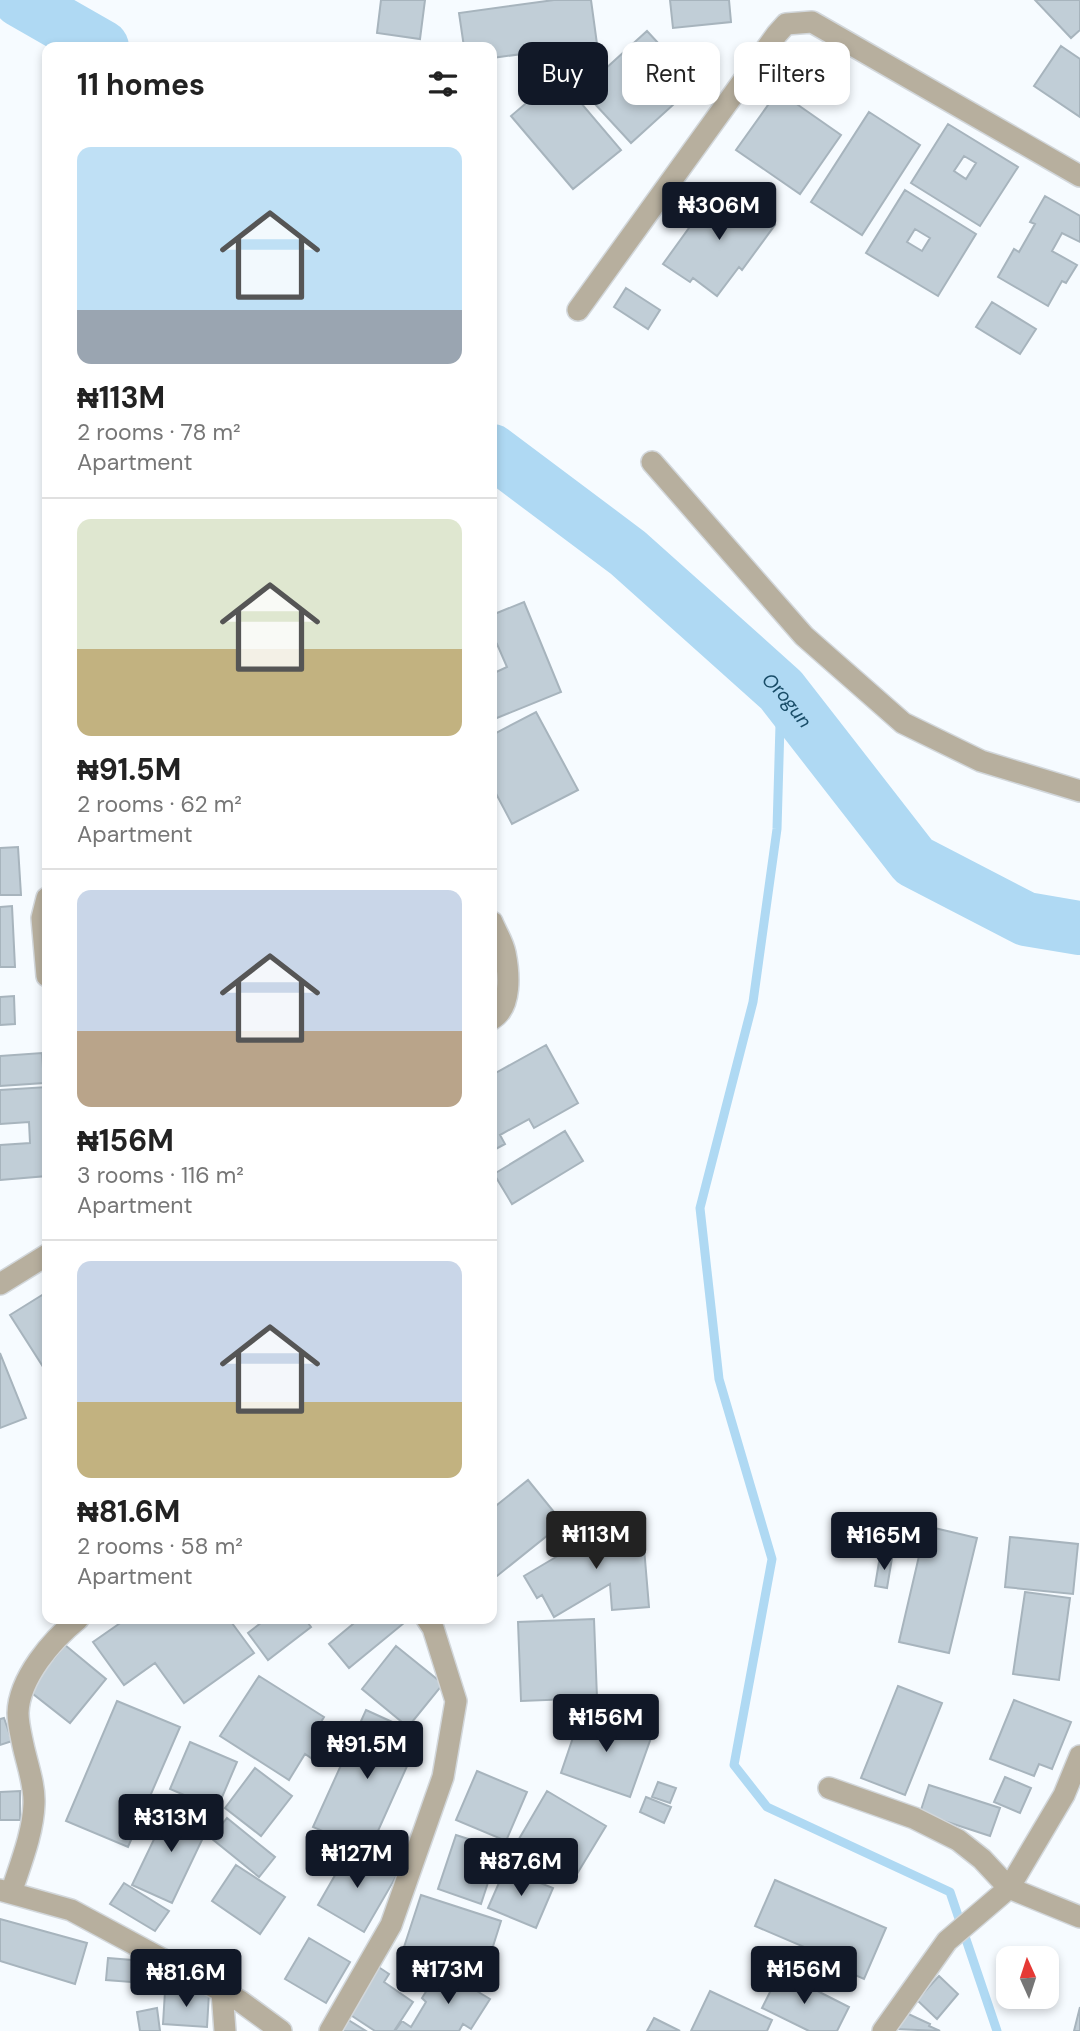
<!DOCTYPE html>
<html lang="en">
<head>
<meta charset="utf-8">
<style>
  body { margin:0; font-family:"DM Sans",sans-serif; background:#f6f6f6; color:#222; height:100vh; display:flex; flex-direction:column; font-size:26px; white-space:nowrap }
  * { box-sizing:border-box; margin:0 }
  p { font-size:23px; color:#767676 }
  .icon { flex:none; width:38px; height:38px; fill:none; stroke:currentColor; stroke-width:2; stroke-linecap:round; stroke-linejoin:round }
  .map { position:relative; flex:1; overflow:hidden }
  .side { position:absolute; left:42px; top:42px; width:455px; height:1582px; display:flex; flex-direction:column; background:#fff; border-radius:14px; box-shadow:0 4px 10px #0003 }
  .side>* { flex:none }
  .banner { position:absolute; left:518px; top:42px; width:457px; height:63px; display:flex; gap:14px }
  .needle { width:46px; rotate:357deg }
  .tools { position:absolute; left:996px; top:1946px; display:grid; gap:14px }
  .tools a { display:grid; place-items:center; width:63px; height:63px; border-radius:14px; background:#fff; box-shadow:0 4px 10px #0003; font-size:35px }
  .price { position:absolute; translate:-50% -60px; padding:0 16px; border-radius:7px; background:#111827; color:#fff; font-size:23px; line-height:46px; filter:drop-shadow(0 2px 4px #0008) }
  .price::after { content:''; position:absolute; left:50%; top:42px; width:21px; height:16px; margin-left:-10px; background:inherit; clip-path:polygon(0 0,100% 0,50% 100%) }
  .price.selected { background:#222; color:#fff }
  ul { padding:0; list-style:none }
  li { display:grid; align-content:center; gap:14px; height:371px; padding:0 35px }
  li+li { border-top:2px solid #e0e0e0 }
  li span { display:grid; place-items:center; height:217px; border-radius:14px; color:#555 }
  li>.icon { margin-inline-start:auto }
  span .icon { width:126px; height:126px; fill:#fffc; stroke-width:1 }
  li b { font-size:30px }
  h2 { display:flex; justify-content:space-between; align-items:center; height:84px; padding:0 35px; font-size:30px }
  .pill { padding:0 24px; border-radius:14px; background:#fff; box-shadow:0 4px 10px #0003; font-size:24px; line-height:63px }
  .pill.selected { background:#111827; color:#fff }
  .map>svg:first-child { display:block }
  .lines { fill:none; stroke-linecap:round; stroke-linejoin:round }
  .stream { stroke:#afd9f3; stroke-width:9 }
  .river { stroke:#afd9f3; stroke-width:54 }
  .building { fill:#c1ced7; stroke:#a7b4bd; stroke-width:2; fill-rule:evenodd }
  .minor-casing { stroke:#d2d7db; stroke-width:24 }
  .minor { stroke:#b7af9e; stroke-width:21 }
  .labels { text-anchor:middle; stroke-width:5; stroke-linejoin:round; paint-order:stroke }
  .water-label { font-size:19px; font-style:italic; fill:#184c67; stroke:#fff }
</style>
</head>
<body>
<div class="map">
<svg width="1080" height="2031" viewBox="0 0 1080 2031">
  <rect width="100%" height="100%" fill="#f6fbff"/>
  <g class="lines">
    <path class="stream" d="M 781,690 L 777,829 L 753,1002 L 700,1208 L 719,1379 L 772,1559 L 734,1765 L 767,1807 L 950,1892 L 997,2031"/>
    <g class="river">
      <path d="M 20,0 L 102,47"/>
      <path id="s1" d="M 492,451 L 628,553 L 781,690 L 914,861 L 1026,919 L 1080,928"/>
    </g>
  </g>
  <path class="building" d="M 381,0 L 425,0 L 420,39 L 377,33 Z
    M 554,0 L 591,0 L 597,44 L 492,58 L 492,47 L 464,47 L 459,13 Z
    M 670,0 L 729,0 L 731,22 L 673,28 Z
    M 1035,0 L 1080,0 L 1080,30 L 1071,38 Z
    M 647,31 L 696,84 L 631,143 L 582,90 Z
    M 1061,46 L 1080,59 L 1080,117 L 1034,86 Z
    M 558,76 L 621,150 L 573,189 L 511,116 Z
    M 778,91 L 841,135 L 800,194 L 736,150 Z
    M 869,112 L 920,145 L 862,235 L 811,202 Z
    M 948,124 L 1018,167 L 980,226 L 911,183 ZM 964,156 L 976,163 L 966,179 L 954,171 Z
    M 720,185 L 775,225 L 742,270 L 739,267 L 717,296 L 693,278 L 690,282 L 663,264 Z
    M 905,190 L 976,234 L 938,296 L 866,253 ZM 915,229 L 930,238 L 922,251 L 907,242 Z
    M 1045,196 L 1080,216 L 1080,242 L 1062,233 L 1052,251 L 1077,265 L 1066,283 L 1062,281 L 1048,306 L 998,277 L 1014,249 L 1019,252 L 1035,224 L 1030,222 Z
    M 626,288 L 660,310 L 648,329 L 614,307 Z
    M 992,302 L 1036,329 L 1020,354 L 976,327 Z
    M 524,602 L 561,692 L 492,720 L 492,674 L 507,667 L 497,644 L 492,647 L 492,615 Z
    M 536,712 L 578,790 L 512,824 L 492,786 L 492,735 Z
    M 18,847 L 21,895 L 0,895 L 0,848 Z
    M 12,906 L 15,967 L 0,967 L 0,907 Z
    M 14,996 L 15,1024 L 0,1025 L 0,997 Z
    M 546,1045 L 578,1103 L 534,1128 L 529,1119 L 500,1135 L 505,1144 L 492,1151 L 492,1075 Z
    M 42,1053 L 44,1083 L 0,1086 L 0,1056 Z
    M 47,1087 L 47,1176 L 0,1180 L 0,1145 L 30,1143 L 29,1122 L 0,1124 L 0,1090 Z
    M 565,1131 L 583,1161 L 512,1204 L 494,1174 Z
    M 47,1292 L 47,1373 L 10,1315 Z
    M 0,1353 L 26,1418 L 0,1428 Z
    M 528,1480 L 563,1523 L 492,1580 L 492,1509 Z
    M 642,1524 L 649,1607 L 612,1610 L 610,1584 L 554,1617 L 542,1595 L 537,1598 L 524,1576 L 605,1528 Z
    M 926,1526 L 977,1538 L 949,1653 L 899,1642 Z
    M 1010,1537 L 1078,1544 L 1073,1594 L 1005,1587 Z
    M 880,1556 L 892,1558 L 887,1588 L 875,1586 Z
    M 1025,1592 L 1070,1598 L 1059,1680 L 1013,1674 Z
    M 126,1619 L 229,1619 L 254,1653 L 184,1703 L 155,1663 L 124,1685 L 93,1642 Z
    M 266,1619 L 305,1619 L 311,1627 L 268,1660 L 248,1633 Z
    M 359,1619 L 400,1619 L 404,1623 L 349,1668 L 329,1644 Z
    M 594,1619 L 597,1698 L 521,1701 L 518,1622 Z
    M 65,1645 L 106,1679 L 70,1723 L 28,1690 Z
    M 396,1646 L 443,1684 L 408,1727 L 362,1689 Z
    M 259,1676 L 324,1717 L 318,1727 L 331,1734 L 314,1760 L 305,1754 L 289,1780 L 220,1736 Z
    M 898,1686 L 942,1703 L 905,1795 L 861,1778 Z
    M 1014,1700 L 1071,1722 L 1052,1769 L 1039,1764 L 1034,1776 L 990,1759 Z
    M 117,1701 L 180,1727 L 128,1847 L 66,1821 Z
    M 366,1710 L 421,1735 L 369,1851 L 313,1827 Z
    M 582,1711 L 652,1735 L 630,1797 L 561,1773 Z
    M 4,1718 L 12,1741 L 0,1745 L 0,1719 Z
    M 190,1742 L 237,1762 L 217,1809 L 170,1789 Z
    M 255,1768 L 292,1796 L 261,1836 L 225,1808 Z
    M 477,1771 L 527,1792 L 506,1841 L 456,1820 Z
    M 1005,1777 L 1031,1788 L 1020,1813 L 994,1802 Z
    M 658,1782 L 676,1788 L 670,1803 L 652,1797 Z
    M 929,1785 L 1000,1808 L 990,1836 L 920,1813 Z
    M 20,1791 L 20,1820 L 0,1820 L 0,1792 Z
    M 547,1791 L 606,1826 L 577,1874 L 519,1839 Z
    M 646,1797 L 671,1807 L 664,1823 L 640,1812 Z
    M 171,1804 L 210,1823 L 172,1903 L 132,1885 Z
    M 227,1818 L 275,1857 L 259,1877 L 211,1838 Z
    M 456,1835 L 499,1849 L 481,1904 L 438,1889 Z
    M 350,1849 L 397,1875 L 364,1932 L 318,1905 Z
    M 236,1865 L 285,1897 L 260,1934 L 212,1901 Z
    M 505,1869 L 553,1888 L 536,1928 L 488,1908 Z
    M 775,1880 L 886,1928 L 864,1979 L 807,1954 L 809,1949 L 755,1926 Z
    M 124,1883 L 169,1911 L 155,1931 L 110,1904 Z
    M 421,1895 L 501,1921 L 489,1959 L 478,1955 L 474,1969 L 404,1947 Z
    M 0,1919 L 87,1943 L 75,1984 L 0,1961 Z
    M 309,1938 L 350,1962 L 326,2003 L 285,1979 Z
    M 108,1958 L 132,1960 L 131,1982 L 106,1980 Z
    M 374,1964 L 389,1974 L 384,1982 L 413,2002 L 394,2031 L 375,2031 L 343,2010 Z
    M 440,1969 L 490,1999 L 471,2029 L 463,2024 L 459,2031 L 395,2031 L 402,2021 L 411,2027 L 426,2002 L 422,1998 Z
    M 780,1972 L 849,2007 L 837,2031 L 809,2031 L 762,2008 Z
    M 939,1976 L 958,1994 L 937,2019 L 917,2000 Z
    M 165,1991 L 209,1993 L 207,2027 L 163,2024 Z
    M 710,1991 L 772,2020 L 767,2031 L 691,2031 Z
    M 1080,2007 L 1080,2031 L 1074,2031 Z
    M 157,2008 L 160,2031 L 140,2031 L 137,2012 Z
    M 904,2012 L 930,2024 L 929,2026 L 940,2031 L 896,2029 Z
    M 342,2016 L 366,2031 L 340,2031 Z
    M 654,2018 L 680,2031 L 647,2031 Z"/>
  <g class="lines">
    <g class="minor-casing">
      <path id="minor" d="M 578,310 L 777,34 L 786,24 L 812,22 L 1080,176
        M 652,462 L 804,636 L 903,723 L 981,761 L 1080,791
        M 47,898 L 42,918 L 47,976
        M 492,922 C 496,932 503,942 505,953 C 509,973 512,1007 492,1019
        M 0,1284 L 47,1255
        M 829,1788 L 914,1818 L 958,1840 L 982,1859 L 1009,1888 L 1080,1917
        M 0,1890 L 71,1910 L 240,2001 L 281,2031
        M 11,1893 C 20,1865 33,1834 34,1804 C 35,1785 27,1764 23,1745 C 21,1735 18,1724 18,1713 C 19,1678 52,1640 78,1619
        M 222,1992 L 225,2031
        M 330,2031 L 391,1925 L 443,1777 L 456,1701 L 433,1628 L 427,1619
        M 883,2031 L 947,1941 L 1009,1888 L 1064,1795 L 1080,1756"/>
    </g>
    <use href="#minor" class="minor"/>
  </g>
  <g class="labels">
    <g class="water-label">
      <text dy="7" stroke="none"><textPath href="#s1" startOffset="387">Orogun</textPath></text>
    </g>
  </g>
</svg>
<div class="tools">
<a><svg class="needle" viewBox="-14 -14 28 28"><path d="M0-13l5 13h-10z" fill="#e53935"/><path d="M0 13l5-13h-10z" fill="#767676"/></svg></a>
</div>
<b class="price" style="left:719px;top:242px">₦306M</b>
<b class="price selected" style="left:596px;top:1571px">₦113M</b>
<b class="price" style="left:884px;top:1572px">₦165M</b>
<b class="price" style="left:606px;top:1754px">₦156M</b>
<b class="price" style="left:367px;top:1781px">₦91.5M</b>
<b class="price" style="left:171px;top:1854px">₦313M</b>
<b class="price" style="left:357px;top:1890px">₦127M</b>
<b class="price" style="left:521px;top:1898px">₦87.6M</b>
<b class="price" style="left:448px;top:2006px">₦173M</b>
<b class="price" style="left:804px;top:2006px">₦156M</b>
<b class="price" style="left:186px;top:2009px">₦81.6M</b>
<div class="banner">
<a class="pill selected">Buy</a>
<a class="pill">Rent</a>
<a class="pill">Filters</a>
</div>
<section class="side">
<h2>11 homes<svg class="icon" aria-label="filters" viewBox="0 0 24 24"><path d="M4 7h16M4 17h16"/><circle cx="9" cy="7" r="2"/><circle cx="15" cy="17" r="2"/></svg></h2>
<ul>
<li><span style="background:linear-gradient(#bfe0f5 75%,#9aa5b1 0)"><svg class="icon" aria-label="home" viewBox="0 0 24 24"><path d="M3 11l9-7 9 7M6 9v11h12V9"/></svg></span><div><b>₦113M</b><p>2 rooms · 78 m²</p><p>Apartment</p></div></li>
<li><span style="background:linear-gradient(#dfe7d0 60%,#c2b280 0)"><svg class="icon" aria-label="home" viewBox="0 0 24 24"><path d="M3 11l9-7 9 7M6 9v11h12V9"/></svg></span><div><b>₦91.5M</b><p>2 rooms · 62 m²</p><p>Apartment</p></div></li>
<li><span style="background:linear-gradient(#c9d6e8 65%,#b9a48a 0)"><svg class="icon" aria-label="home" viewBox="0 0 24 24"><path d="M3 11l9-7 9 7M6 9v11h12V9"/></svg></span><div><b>₦156M</b><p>3 rooms · 116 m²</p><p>Apartment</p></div></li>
<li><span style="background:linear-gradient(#c9d6e8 65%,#c2b280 0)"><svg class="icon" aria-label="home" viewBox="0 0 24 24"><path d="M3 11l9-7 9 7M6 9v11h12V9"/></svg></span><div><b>₦81.6M</b><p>2 rooms · 58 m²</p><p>Apartment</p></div></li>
</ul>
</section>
</div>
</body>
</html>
